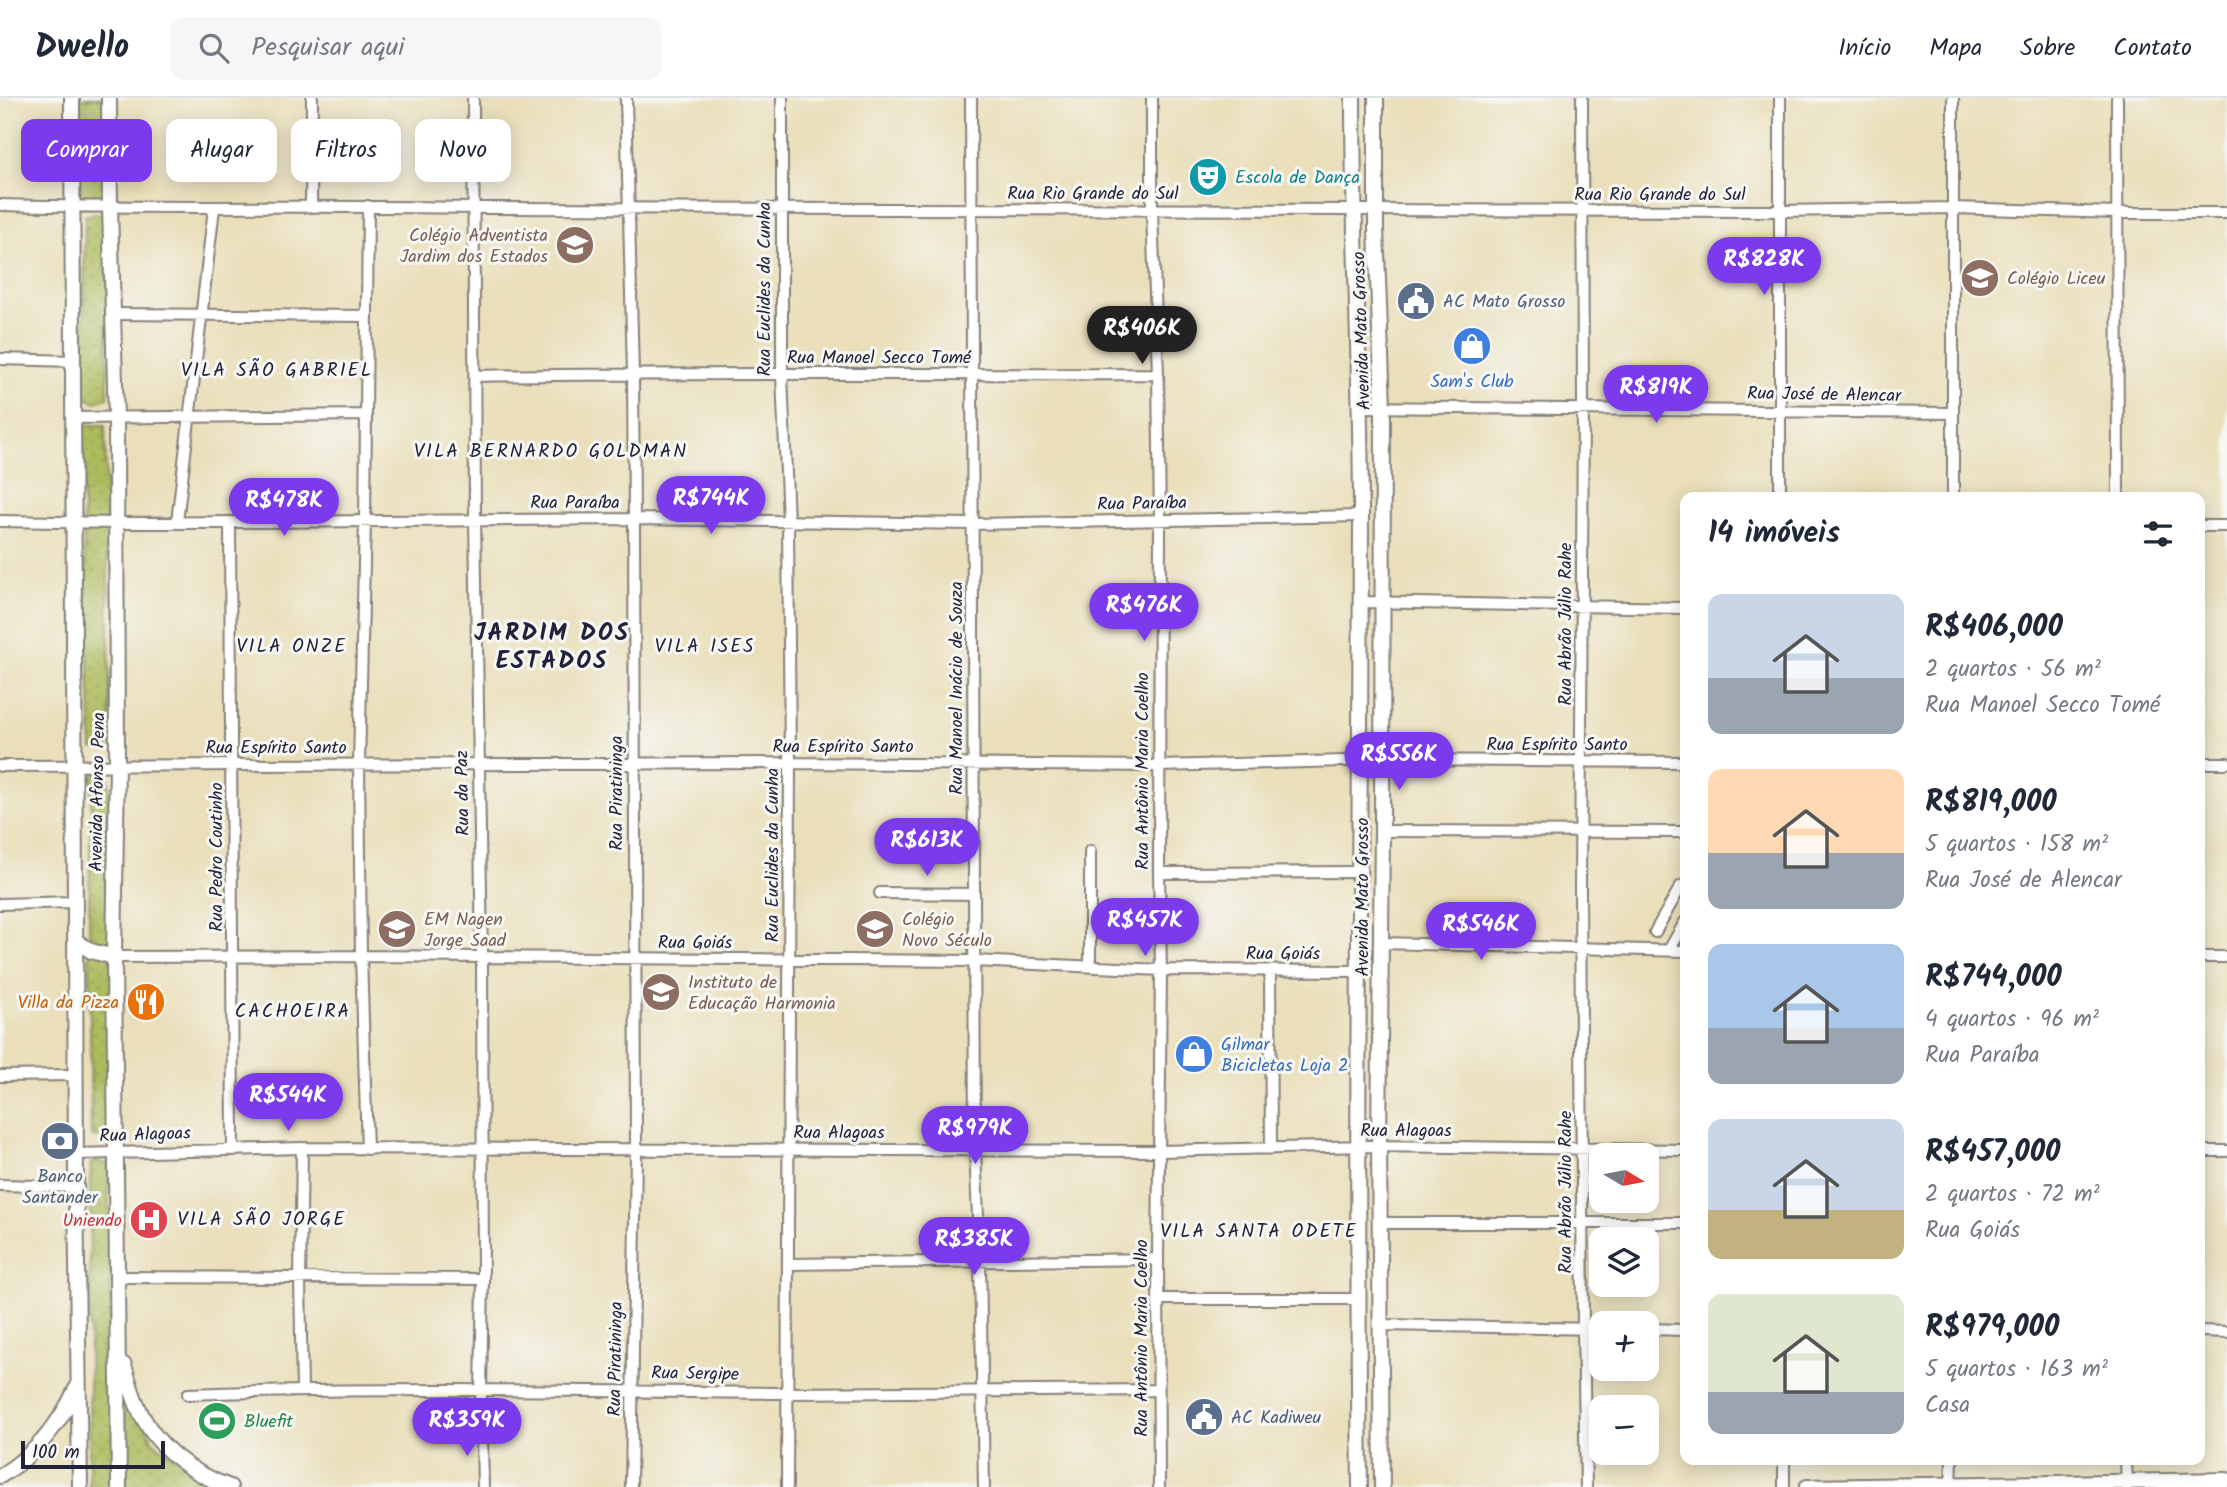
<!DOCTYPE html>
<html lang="pt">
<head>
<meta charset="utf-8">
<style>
  body { margin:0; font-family:Kalam,sans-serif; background:#f6f6f7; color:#1f2937; height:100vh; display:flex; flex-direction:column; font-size:26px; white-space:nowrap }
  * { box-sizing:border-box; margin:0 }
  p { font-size:23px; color:#747a83 }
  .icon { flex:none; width:38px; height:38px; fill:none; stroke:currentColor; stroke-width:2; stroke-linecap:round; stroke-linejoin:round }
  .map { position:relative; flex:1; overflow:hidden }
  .drawer { position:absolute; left:1680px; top:394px; width:525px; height:973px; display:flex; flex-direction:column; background:#fff; border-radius:14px; box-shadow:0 4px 18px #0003 }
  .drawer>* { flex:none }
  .top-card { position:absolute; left:21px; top:21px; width:665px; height:63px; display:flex; gap:14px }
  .needle { width:46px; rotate:100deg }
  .fabs { position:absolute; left:1589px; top:1045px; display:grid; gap:14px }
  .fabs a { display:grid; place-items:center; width:70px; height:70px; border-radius:14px; background:#fff; box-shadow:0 4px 18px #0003; font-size:35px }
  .scale { position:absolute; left:21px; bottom:18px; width:144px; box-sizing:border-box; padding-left:7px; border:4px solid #22223b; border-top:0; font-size:19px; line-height:24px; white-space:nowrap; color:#22223b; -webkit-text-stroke:5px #f6f6f2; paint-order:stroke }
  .price { position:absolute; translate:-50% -60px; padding:0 16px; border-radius:24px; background:#7c3aed; color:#fff; font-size:23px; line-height:46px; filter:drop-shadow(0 2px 4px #0008) }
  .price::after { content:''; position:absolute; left:50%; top:42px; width:21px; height:16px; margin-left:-10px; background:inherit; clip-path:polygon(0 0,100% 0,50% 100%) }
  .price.on { background:#222; color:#fff }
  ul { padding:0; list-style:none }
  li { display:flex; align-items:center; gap:21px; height:175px; padding:0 28px }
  li span { display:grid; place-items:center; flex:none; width:196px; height:140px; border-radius:14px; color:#555 }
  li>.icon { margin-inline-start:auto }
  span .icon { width:84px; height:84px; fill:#fffc; stroke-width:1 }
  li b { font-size:30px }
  h2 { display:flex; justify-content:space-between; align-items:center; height:84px; padding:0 28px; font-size:30px }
  .pill { padding:0 24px; border-radius:14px; background:#fff; box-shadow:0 4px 18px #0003; font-size:24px; line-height:63px }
  .pill.on { background:#7c3aed; color:#fff }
  header { display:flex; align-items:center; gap:42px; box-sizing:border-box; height:98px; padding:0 35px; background:#fff; border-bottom:2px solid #e0e1e3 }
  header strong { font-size:33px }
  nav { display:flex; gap:38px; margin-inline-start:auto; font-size:24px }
  .search { width:490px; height:63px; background:#f6f6f7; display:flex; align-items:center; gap:18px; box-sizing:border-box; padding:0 24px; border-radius:14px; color:#747a83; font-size:26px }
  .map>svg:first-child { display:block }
  .grass { fill:url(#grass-dots); stroke:#686e4c; stroke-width:2 }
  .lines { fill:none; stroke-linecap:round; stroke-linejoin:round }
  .minor-casing { stroke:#86807a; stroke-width:14 }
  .major-casing { stroke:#86807a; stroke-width:18 }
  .minor { stroke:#fff; stroke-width:10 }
  .major { stroke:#fff; stroke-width:14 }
  .labels { text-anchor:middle; stroke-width:6; stroke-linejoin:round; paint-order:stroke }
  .culture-label { font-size:18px; fill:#0d838f; stroke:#f6f6f2; text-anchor:start }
  .street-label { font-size:18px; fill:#22223b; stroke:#f6f6f2 }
  .education-label { font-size:18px; fill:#785e54; stroke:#f6f6f2; text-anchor:start }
  .service-label { font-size:18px; fill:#4e5e75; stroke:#f6f6f2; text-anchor:start }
  .shop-label { font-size:18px; fill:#366cbe; stroke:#f6f6f2 }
  .food-label { font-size:18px; fill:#c56008; stroke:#f6f6f2; text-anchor:end }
  .health-label { font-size:18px; fill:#be3a42; stroke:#f6f6f2; text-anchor:end }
  .leisure-label { font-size:18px; fill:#27864d; stroke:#f6f6f2; text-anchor:start }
  .neighbourhood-label { font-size:19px; letter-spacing:2px; fill:#22223b; stroke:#f6f6f2 }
  .district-label { font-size:24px; font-weight:bold; letter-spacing:2px; fill:#22223b; stroke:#f6f6f2 }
</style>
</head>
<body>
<header>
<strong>Dwello</strong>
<div class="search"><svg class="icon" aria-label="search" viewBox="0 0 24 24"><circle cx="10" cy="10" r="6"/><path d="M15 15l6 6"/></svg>Pesquisar aqui</div>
<nav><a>Início</a><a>Mapa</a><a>Sobre</a><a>Contato</a></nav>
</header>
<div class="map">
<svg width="2227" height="1389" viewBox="0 0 2227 1389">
  <defs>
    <pattern id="grass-dots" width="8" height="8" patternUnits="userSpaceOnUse" patternTransform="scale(1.75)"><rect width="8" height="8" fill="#adbb5d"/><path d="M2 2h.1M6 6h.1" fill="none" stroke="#95a052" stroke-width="1.8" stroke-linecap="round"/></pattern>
  </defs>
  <rect width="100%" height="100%" fill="#f6f6f2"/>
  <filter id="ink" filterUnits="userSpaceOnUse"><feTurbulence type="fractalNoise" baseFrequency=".0143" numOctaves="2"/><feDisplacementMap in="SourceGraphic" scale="14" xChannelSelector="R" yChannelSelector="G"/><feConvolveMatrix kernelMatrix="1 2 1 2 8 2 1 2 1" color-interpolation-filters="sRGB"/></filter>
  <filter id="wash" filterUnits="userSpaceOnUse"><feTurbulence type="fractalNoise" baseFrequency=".00686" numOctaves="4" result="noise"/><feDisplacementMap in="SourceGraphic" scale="28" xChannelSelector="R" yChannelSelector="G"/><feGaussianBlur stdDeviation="1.57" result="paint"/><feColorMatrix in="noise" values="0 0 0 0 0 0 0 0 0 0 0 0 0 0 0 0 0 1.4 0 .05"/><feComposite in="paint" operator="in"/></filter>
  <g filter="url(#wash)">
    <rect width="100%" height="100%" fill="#eadfba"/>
    <path class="grass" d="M 72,0 L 109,0 L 110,109 L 74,109 Z
      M 95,115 L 107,118 L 108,299 C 98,305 93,305 83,298 L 85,118 Z
      M 83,327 L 105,327 L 111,645 C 104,653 101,652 92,651 L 83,425 Z
      M 97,676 L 109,681 L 112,762 L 113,1039 L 91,1038 L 89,812 L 92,677 Z
      M 95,1063 L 108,1066 L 115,1389 L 89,1389 L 90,1086 L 91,1065 Z
      M 124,1280 L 153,1344 L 221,1389 L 125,1389 Z"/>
  </g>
  <g filter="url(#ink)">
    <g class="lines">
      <g class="minor-casing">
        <path id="minor" d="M 473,0 L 475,421 L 482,859 L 483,1181 L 481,1293 L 483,1389
          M 626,0 L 633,275 L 634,421 L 636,1053 L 631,1389
          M 782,0 L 782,277 L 788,424 L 790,665 L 787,1389
          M 971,0 L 975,1052 L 980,1164 L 984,1389
          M 1152,0 L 1152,113 L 1158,276 L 1160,423 L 1159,775 L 1161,872 L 1158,1161 L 1159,1389
          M 1582,0 L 1583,311 L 1580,791 L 1583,1231 L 1586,1389
          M 1953,0 L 1953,399
          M 2117,0 L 2118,399
          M 0,107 C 158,111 316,107 474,110 L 1780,113 L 1953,110 L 2118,115 L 2227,115
          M 311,109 L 312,0
          M 114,216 L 367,218
          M 0,261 L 74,263
          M 475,278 C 703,274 930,277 1158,276
          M 1359,309 L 1953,315
          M 73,320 L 366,317
          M 1780,399 L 1780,0
          M 0,423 L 116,425 L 634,421 L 972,426 L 1361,418
          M 177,424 L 214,110
          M 230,425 L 233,1051
          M 2200,428 L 2227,428
          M 1360,504 L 1685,510
          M 2200,665 L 2227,665
          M 0,668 L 790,665 L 1160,668 L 1381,662 L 1685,664
          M 1382,733 L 1685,734
          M 1090,753 L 1090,869
          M 1159,775 L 1359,774
          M 880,795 L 973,796
          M 0,806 L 76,804
          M 1655,834 L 1681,788 L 1685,791
          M 1381,845 L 1685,853
          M 1669,852 L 1685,824
          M 114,859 L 361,858 L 974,863 L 1161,872 L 1360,873
          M 2200,859 L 2227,859
          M 1270,873 L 1271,1051
          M 0,978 L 75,977
          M 367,1051 L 361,858 L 359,666 L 365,424 L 368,108
          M 2200,1053 L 2227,1053
          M 76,1056 L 302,1050 L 1160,1053 L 1367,1048 L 1685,1052
          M 0,1087 L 76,1089
          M 1380,1125 L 1685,1125
          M 789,1166 L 1158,1161
          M 117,1179 L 483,1181
          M 1158,1201 L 1358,1201
          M 1381,1227 L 1601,1231
          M 1647,1231 L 1685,1232
          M 2200,1233 L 2227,1234
          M 302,1292 L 300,1181 L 302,1050
          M 188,1296 C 388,1289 588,1293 787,1295 C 911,1295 1035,1293 1158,1292
          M 1784,1362 L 1784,1389
          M 2126,1362 L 2127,1389
          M 1951,1389 L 1952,1362"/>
      </g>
      <g class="major-casing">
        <path id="major" d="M 72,0 L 76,1089 L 80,1389
          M 109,0 L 110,109 L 116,320 L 117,668 L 114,859 L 119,1389
          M 1353,0 C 1353,140 1361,279 1361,419 C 1360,742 1356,1066 1360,1389
          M 1376,0 L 1376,131 L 1383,308 L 1382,733 L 1379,1048 L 1382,1389
          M 76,843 L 91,853 L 114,859
          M 124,1267 C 128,1281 132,1296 138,1309 C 154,1348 192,1376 230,1389
          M 0,1378 C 34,1358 60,1326 76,1291
          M 1807,1389 L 2227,1382"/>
      </g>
      <use href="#minor" class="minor"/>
      <use href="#major" class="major"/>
    </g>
  </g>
  <defs>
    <g id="theatre-disc" transform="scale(2.0125)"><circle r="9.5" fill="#0f9aa8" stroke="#f6f6f2"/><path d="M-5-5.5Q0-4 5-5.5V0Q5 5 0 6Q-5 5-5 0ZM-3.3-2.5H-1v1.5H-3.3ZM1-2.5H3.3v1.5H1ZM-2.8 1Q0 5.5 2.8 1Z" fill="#fff"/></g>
    <g id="school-disc" transform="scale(2.0125)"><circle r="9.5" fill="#8d6e63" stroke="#f6f6f2"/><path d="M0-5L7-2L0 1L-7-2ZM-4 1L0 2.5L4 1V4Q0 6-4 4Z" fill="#fff"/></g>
    <g id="civic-disc" transform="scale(2.0125)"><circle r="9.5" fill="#5c6f8a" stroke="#f6f6f2"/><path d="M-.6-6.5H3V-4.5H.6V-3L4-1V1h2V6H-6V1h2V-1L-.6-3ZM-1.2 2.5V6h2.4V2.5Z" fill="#fff"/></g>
    <g id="shop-disc" transform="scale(2.0125)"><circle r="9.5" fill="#3f7fe0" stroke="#f6f6f2"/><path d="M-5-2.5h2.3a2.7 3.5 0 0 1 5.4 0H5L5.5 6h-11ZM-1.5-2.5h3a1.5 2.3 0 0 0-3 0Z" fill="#fff"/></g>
    <g id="restaurant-disc" transform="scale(2.0125)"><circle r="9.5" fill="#e8710a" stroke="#f6f6f2"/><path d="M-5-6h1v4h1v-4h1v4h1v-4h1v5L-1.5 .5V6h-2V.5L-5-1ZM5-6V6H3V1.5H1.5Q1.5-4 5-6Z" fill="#fff"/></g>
    <g id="bank-disc" transform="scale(2.0125)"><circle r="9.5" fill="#5c6f8a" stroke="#f6f6f2"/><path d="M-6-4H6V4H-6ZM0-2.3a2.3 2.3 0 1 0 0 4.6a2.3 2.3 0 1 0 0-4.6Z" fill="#fff"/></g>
    <g id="hospital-disc" transform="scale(2.0125)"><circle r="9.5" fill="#e0444e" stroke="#f6f6f2"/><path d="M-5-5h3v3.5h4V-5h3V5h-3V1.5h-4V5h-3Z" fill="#fff"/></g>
    <g id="stadium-disc" transform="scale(2.0125)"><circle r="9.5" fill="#2e9e5b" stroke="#f6f6f2"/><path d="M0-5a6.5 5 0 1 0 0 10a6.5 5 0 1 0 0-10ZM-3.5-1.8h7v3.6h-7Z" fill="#fff"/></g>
  </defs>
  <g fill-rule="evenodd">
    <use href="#theatre-disc" x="1208" y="79"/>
    <use href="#school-disc" x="575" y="147"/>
    <use href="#school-disc" x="1980" y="180"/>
    <use href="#civic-disc" x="1416" y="203"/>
    <use href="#shop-disc" x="1472" y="248"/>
    <use href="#school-disc" x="397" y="831"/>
    <use href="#school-disc" x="875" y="831"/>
    <use href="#school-disc" x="661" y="894"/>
    <use href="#restaurant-disc" x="146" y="904"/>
    <use href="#shop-disc" x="1194" y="956"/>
    <use href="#bank-disc" x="60" y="1043"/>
    <use href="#hospital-disc" x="149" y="1122"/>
    <use href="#civic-disc" x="1204" y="1319"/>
    <use href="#stadium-disc" x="217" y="1323"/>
  </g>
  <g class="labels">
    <g class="culture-label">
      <text x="1235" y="85">Escola de Dança</text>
    </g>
    <g class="street-label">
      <text x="1093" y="101">Rua Rio Grande do Sul</text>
      <text x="1660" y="102">Rua Rio Grande do Sul</text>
      <text transform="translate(764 191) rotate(-90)" y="6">Rua Euclides da Cunha</text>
      <text transform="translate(1361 233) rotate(-92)" y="6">Avenida Mato Grosso</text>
      <text x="879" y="265">Rua Manoel Secco Tomé</text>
      <text transform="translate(1824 296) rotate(1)" y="6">Rua José de Alencar</text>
      <text x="575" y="410">Rua Paraíba</text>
      <text transform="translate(1142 405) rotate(-1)" y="6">Rua Paraíba</text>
      <text transform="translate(1565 526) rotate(-90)" y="6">Rua Abrão Júlio Rahe</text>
      <text transform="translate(956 590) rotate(-90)" y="6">Rua Manoel Inácio de Souza</text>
      <text x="1557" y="652">Rua Espírito Santo</text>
      <text x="843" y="654">Rua Espírito Santo</text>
      <text x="276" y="655">Rua Espírito Santo</text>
      <text transform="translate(1142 673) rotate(-90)" y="6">Rua Antônio Maria Coelho</text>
      <text transform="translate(97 694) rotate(-89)" y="6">Avenida Afonso Pena</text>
      <text transform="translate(462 695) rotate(-91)" y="6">Rua da Paz</text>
      <text transform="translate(616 695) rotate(-90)" y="6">Rua Piratininga</text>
      <text transform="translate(772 757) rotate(-90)" y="6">Rua Euclides da Cunha</text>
      <text transform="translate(216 759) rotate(-90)" y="6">Rua Pedro Coutinho</text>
      <text transform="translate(1362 799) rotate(-90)" y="6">Avenida Mato Grosso</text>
      <text x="695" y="850">Rua Goiás</text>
      <text x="1283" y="861">Rua Goiás</text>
      <text x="1406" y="1038">Rua Alagoas</text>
      <text x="839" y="1040">Rua Alagoas</text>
      <text transform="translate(145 1036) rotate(-2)" y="6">Rua Alagoas</text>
      <text transform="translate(1565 1094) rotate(-90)" y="6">Rua Abrão Júlio Rahe</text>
      <text transform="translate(1141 1240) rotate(-90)" y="6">Rua Antônio Maria Coelho</text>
      <text transform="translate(615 1261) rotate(-89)" y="6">Rua Piratininga</text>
      <text transform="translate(695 1275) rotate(1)" y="6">Rua Sergipe</text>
    </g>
    <g class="education-label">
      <text x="548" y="143" text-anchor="end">Colégio Adventista<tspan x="548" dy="21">Jardim dos Estados</tspan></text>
      <text x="2007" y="186">Colégio Liceu</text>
      <text x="424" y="827">EM Nagen<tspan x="424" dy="21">Jorge Saad</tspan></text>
      <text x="902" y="827">Colégio<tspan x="902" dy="21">Novo Século</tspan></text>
      <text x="688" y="890">Instituto de<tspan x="688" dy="21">Educação Harmonia</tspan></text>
    </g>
    <g class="service-label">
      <text x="1443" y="209">AC Mato Grosso</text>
      <text x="60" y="1084" text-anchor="middle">Banco<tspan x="60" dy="21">Santander</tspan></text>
      <text x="1231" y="1325">AC Kadiweu</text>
    </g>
    <g class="shop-label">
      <text x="1472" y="289">Sam's Club</text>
      <text x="1221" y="952" text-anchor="start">Gilmar<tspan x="1221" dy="21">Bicicletas Loja 2</tspan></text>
    </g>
    <g class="food-label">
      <text x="119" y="910">Villa da Pizza</text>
    </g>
    <g class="health-label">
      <text x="122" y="1128">Uniendo</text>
    </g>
    <g class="leisure-label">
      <text x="244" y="1329">Bluefit</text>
    </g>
    <g class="neighbourhood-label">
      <text x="277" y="278">VILA SÃO GABRIEL</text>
      <text x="551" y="359">VILA BERNARDO GOLDMAN</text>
      <text x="292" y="554">VILA ONZE</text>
      <text x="705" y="554">VILA ISES</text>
      <text x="293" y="919">CACHOEIRA</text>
      <text x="262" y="1127">VILA SÃO JORGE</text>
      <text x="1259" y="1139">VILA SANTA ODETE</text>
    </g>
    <g class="district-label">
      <text x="552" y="542">JARDIM DOS<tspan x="552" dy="28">ESTADOS</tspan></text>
    </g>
  </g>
</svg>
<div class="fabs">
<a><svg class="needle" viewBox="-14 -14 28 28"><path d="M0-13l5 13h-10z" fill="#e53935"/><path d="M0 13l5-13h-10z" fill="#747a83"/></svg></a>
<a><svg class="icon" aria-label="layers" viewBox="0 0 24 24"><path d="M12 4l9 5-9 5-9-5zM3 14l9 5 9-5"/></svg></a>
<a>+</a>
<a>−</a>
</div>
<div class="scale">100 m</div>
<b class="price" style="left:1764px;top:199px">R$828K</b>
<b class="price on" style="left:1142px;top:268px">R$406K</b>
<b class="price" style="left:1656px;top:327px">R$819K</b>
<b class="price" style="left:711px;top:438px">R$744K</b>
<b class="price" style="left:284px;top:440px">R$478K</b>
<b class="price" style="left:1144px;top:545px">R$476K</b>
<b class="price" style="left:1399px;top:694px">R$556K</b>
<b class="price" style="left:927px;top:780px">R$613K</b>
<b class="price" style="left:1145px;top:860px">R$457K</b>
<b class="price" style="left:1481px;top:864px">R$546K</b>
<b class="price" style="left:288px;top:1035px">R$544K</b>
<b class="price" style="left:975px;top:1068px">R$979K</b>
<b class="price" style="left:974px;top:1179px">R$385K</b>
<b class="price" style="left:467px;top:1360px">R$359K</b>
<div class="top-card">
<a class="pill on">Comprar</a>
<a class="pill">Alugar</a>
<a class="pill">Filtros</a>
<a class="pill">Novo</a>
</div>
<section class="drawer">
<h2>14 imóveis<svg class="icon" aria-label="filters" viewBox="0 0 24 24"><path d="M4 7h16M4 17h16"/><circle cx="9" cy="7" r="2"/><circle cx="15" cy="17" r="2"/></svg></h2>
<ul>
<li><span style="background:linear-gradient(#c9d6e8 60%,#9aa5b1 0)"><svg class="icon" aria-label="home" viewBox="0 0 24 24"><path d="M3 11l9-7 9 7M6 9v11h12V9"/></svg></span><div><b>R$406,000</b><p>2 quartos · 56 m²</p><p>Rua Manoel Secco Tomé</p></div></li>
<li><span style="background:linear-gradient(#ffd9b3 60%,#9aa5b1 0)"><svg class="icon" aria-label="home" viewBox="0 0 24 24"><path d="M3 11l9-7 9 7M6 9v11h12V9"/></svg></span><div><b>R$819,000</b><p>5 quartos · 158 m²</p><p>Rua José de Alencar</p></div></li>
<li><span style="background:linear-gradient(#a9c7e8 60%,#9aa5b1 0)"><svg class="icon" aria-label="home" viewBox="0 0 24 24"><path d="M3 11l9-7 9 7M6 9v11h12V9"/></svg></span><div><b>R$744,000</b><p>4 quartos · 96 m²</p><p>Rua Paraíba</p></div></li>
<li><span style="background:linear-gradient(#c9d6e8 65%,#c2b280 0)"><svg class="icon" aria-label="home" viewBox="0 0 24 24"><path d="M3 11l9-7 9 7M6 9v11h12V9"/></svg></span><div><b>R$457,000</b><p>2 quartos · 72 m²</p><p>Rua Goiás</p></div></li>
<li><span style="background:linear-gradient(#dfe7d0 70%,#9aa5b1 0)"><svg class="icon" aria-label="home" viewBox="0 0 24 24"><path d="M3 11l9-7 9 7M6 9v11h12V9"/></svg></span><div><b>R$979,000</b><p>5 quartos · 163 m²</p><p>Casa</p></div></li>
</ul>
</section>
</div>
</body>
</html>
